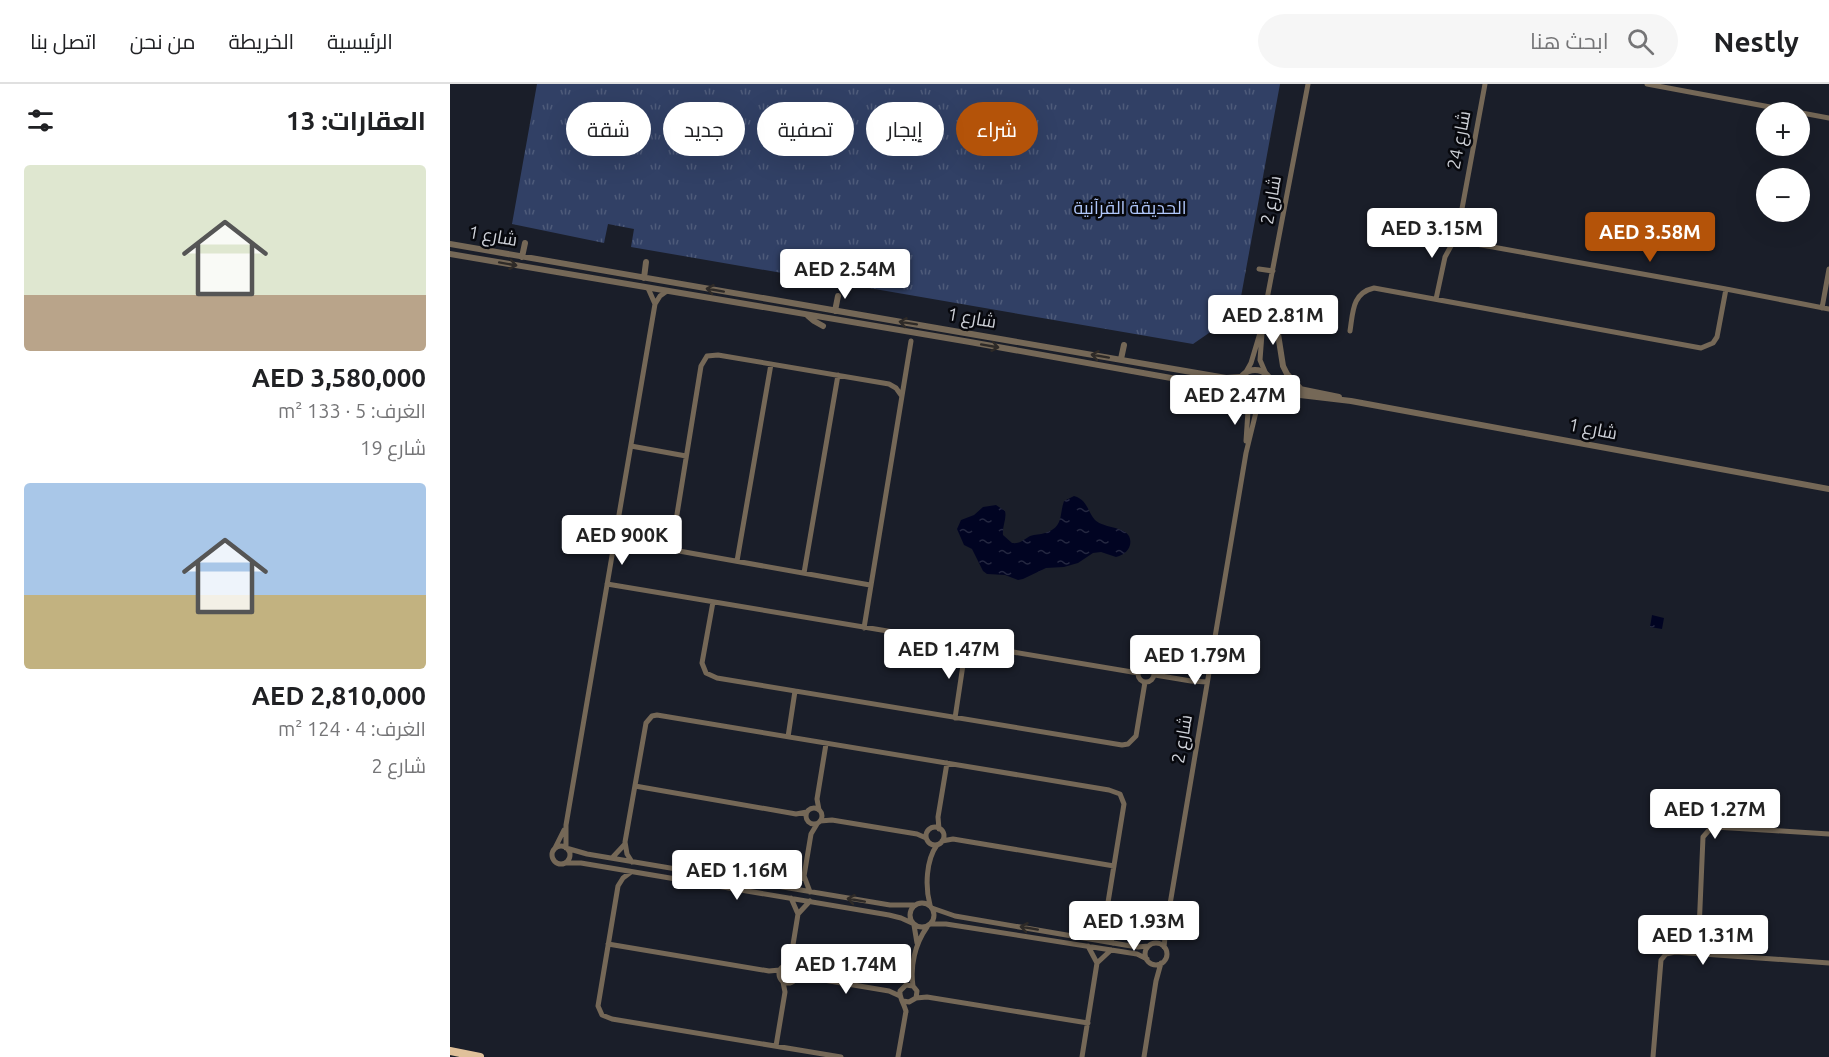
<!DOCTYPE html>
<html lang="ar">
<head>
<meta charset="utf-8">
<style>
  body { margin:0; font-family:Ubuntu,Cairo,sans-serif; background:#f6f6f6; color:#202124; direction:rtl; height:100vh; display:flex; flex-direction:column; font-size:22px; white-space:nowrap }
  * { box-sizing:border-box; margin:0 }
  p { font-size:20px; color:#757577 }
  .icon { flex:none; width:33px; height:33px; fill:none; stroke:currentColor; stroke-width:2; stroke-linecap:round; stroke-linejoin:round }
  .map { position:relative; flex:1; overflow:hidden; direction:ltr }
  .panel { display:flex; flex-direction:column; background:#fff; width:450px }
  .panel>* { flex:none }
  .hud { position:absolute; left:18px; top:18px; width:570px; height:54px; direction:rtl; display:flex; gap:12px }
  .fabs { position:absolute; left:1306px; top:18px; display:grid; gap:12px }
  .fabs a { display:grid; place-items:center; width:54px; height:54px; border-radius:50%; background:#fff; box-shadow:0 6px 24px #0002; font-size:30px }
  .price { position:absolute; translate:-50% -51px; padding:0 14px; border-radius:6px; background:#fff; color:#222; font-size:20px; line-height:39px; filter:drop-shadow(0 2px 3px #0008) }
  .price::after { content:''; position:absolute; left:50%; top:36px; width:18px; height:14px; margin-left:-9px; background:inherit; clip-path:polygon(0 0,100% 0,50% 100%) }
  .price.current { background:#b45309; color:#fff }
  ul { padding:0; list-style:none }
  li { display:grid; align-content:center; gap:12px; height:318px; padding:0 24px }
  li span { display:grid; place-items:center; height:186px; border-radius:6px; color:#555 }
  li>.icon { margin-inline-start:auto }
  span .icon { width:108px; height:108px; fill:#fffc; stroke-width:1 }
  li b { font-size:26px }
  h2 { display:flex; justify-content:space-between; align-items:center; height:72px; padding:0 24px; font-size:26px }
  .chip { padding:0 21px; border-radius:27px; background:#fff; box-shadow:0 6px 24px #0002; font-size:21px; line-height:54px }
  .chip.current { background:#b45309; color:#fff }
  header { display:flex; align-items:center; gap:36px; box-sizing:border-box; height:84px; padding:0 30px; background:#fff; border-bottom:2px solid #e0e0e0 }
  header strong { font-size:28px }
  nav { display:flex; gap:33px; margin-inline-start:auto; font-size:21px }
  .search { width:420px; height:54px; background:#f6f6f6; display:flex; align-items:center; gap:15px; box-sizing:border-box; padding:0 21px; border-radius:33px; color:#757577; font-size:22px }
  main { display:flex; flex:1; min-height:0 }
  .map>svg:first-child { display:block }
  .park { fill:url(#park-tufts) }
  .water { fill:url(#water-ripples) }
  .lines { fill:none; stroke-linecap:round; stroke-linejoin:round }
  .minor { stroke:#756857; stroke-width:5 }
  .tertiary { stroke:#756857; stroke-width:6 }
  .trunk { stroke:#e0c19a; stroke-width:8 }
  .oneway { stroke:#2e2a27 }
  .labels { text-anchor:middle; stroke-width:5; stroke-linejoin:round; paint-order:stroke }
  .street-label { font-size:18px; fill:#ced1d8; stroke:#07080d }
  .park-label { font-size:18px; fill:#b0c7fb; stroke:#07080d }
</style>
</head>
<body>
<header>
<strong>Nestly</strong>
<div class="search"><svg class="icon" aria-label="search" viewBox="0 0 24 24"><circle cx="10" cy="10" r="6"/><path d="M15 15l6 6"/></svg>ابحث هنا</div>
<nav><a>الرئيسية</a><a>الخريطة</a><a>من نحن</a><a>اتصل بنا</a></nav>
</header>
<main>
<div class="map">
<svg width="1379" height="973" viewBox="0 0 1379 973">
  <defs>
    <pattern id="park-tufts" width="24" height="20" patternUnits="userSpaceOnUse" patternTransform="scale(1.5)"><rect width="24" height="20" fill="#314065"/><path d="M3 7l-1-3M5 7V3M7 7l1-3M15 17l-1-3M17 17v-4M19 17l1-3" fill="none" stroke="#4e5b7a"/></pattern>
    <pattern id="water-ripples" width="26" height="14" patternUnits="userSpaceOnUse" patternTransform="scale(1.5)"><rect width="26" height="14" fill="#010422"/><path d="M2 4q2-2 4 0t4 0M15 11q2-2 4 0t4 0" fill="none" stroke="#252841"/></pattern>
  </defs>
  <rect width="100%" height="100%" fill="#1a1e29"/>
  <path class="park" d="M 87,0 L 830,0 L 788,229 L 743,260 L 181,163 L 184,145 L 158,140 L 154,159 L 62,140 Z"/>
  <path class="water" d="M 624,412 C 638,416 637,427 645,436 C 655,446 684,441 680,461 C 678,468 673,471 666,473 L 651,468 L 643,469 L 628,479 L 614,483 L 596,484 L 573,495 L 568,496 L 555,491 L 537,490 L 533,487 L 522,465 L 514,461 L 507,445 L 511,436 L 524,431 L 533,423 L 546,421 L 555,427 C 557,435 552,442 553,451 L 562,459 C 570,460 573,456 580,452 C 585,450 590,451 595,449 C 614,443 609,431 614,417 Z
    M 1202,531 L 1214,534 L 1212,545 L 1200,543 Z"/>
  <g class="lines">
    <path class="minor" d="M 1197,0 L 1379,34
      M 1012,152 L 1018,158 L 1026,160 L 1276,205 L 1379,225
      M 1012,152 L 1009,141 L 1035,0
      M 809,185 L 823,187
      M 198,204 L 205,220
      M 986,215 L 995,173 L 1001,162 L 1012,152
      M 1372,224 L 1379,185
      M 900,247 C 903,228 902,209 924,204 L 1251,264 L 1263,259 L 1267,253 L 1276,205
      M 796,288 L 801,279 L 810,249
      M 816,290 L 810,276 L 813,236 L 858,0
      M 795,317 L 798,327 L 796,357
      M 181,362 L 236,372
      M 287,477 L 321,280
      M 354,489 L 388,291
      M 157,500 L 688,589
      M 420,501 L 229,467 L 224,462 L 223,455 L 251,282 L 257,272 L 268,271 L 439,300 L 446,304 L 451,311
      M 263,518 L 252,579 L 256,589 L 267,594 L 672,661 L 678,660 L 686,652 L 695,598
      M 414,544 L 461,257
      M688 590a8 8 0 1 1 16 0a8 8 0 1 1-16 0Z
      M 705,591 L 741,597 L 757,598
      M 505,634 L 516,561
      M 338,653 L 345,607
      M 185,702 L 346,730 L 357,728
      M356 732a8 8 0 1 1 16 0a8 8 0 1 1-16 0Z
      M 369,726 L 367,715 L 376,660
      M 370,737 L 382,736 L 467,750 L 476,754
      M476 752a9 9 0 1 1 18 0a9 9 0 1 1-18 0Z
      M 489,745 L 488,733 L 497,679
      M 492,757 L 503,755 L 664,782
      M102 771a9 9 0 1 1 18 0a9 9 0 1 1-18 0Z
      M 105,764 L 114,746
      M 116,764 L 116,741 L 205,220 L 210,212 L 217,207
      M 116,764 L 137,770 L 440,821 L 464,821
      M 162,774 L 175,760
      M 182,778 L 177,770 L 175,758 L 196,639 L 202,632 L 207,631 L 659,706 L 670,710 L 674,720 L 654,843 L 657,852 L 663,859
      M 115,779 L 131,779 L 439,831 L 451,834 L 462,839
      M 181,788 L 173,794 L 168,802 L 148,922 L 152,931 L 162,935 L 391,973
      M 341,804 L 354,792
      M 360,808 L 354,792 L 361,750 L 367,740
      M 341,814 L 348,830
      M460 831a12 12 0 1 1 24 0a12 12 0 1 1-24 0Z
      M 480,821 C 475,803 476,776 487,761
      M 482,824 L 505,832 L 675,861 L 688,863 L 698,862
      M 480,840 L 496,840 L 674,868 L 687,870 L 697,875
      M 464,841 L 467,859
      M 639,854 L 646,850 L 654,843
      M695 870a11 11 0 1 1 22 0a11 11 0 1 1-22 0Z
      M 158,860 L 319,887 L 330,886
      M 638,862 L 647,879
      M 714,863 L 716,844 L 796,369 L 806,328 L 811,318
      M 1248,870 L 1253,753 L 1260,745 L 1265,743 L 1379,750
      M329 890a9 9 0 1 1 18 0a9 9 0 1 1-18 0Z
      M 343,883 L 341,873 L 348,830 L 360,817
      M 345,894 L 356,893 L 439,907 L 450,912
      M 463,902 C 460,882 465,860 477,843
      M 466,914 L 477,913 L 638,939
      M 453,917 L 459,918 L 466,914 L 467,907 L 463,902 L 456,901 L 450,907 C 449,914 455,921 456,928
      M 326,962 L 335,908 L 333,898
      M 448,973 L 456,927
      M 632,973 L 647,879 L 661,866
      M 694,973 L 706,897 L 711,879
      M 1203,973 L 1211,876 L 1216,870 L 1225,868 L 1379,879"/>
    <path class="tertiary" d="M 0,160 L 776,294 L 790,293
      M 0,170 L 520,258 L 788,306
      M 72,173 L 75,159
      M 194,194 L 196,178
      M 385,227 L 388,212
      M 357,231 L 364,237 L 373,242
      M 813,236 L 828,250 L 833,282 L 837,290 L 850,304
      M 671,275 L 674,261
      M788 303a17 17 0 1 1 34 0a17 17 0 1 1-34 0Z
      M 819,294 L 835,302 L 889,313
      M 818,313 L 833,309 L 901,317 L 1379,405"/>
    <path class="trunk" d="M 0,967 L 30,973"/>
  </g>
  <defs><path id="oneway-shaft" d="M-6 0H5M1.5-3L5.5 0L1.5 3" fill="none" stroke-width="1.6" stroke-linecap="round" stroke-linejoin="round" transform="scale(1.5)"/></defs>
  <g class="oneway">
    <use href="#oneway-shaft" transform="translate(58 180) rotate(10)"/>
    <use href="#oneway-shaft" transform="translate(265 206) rotate(-170)"/>
    <use href="#oneway-shaft" transform="translate(458 239) rotate(-171)"/>
    <use href="#oneway-shaft" transform="translate(540 262) rotate(10)"/>
    <use href="#oneway-shaft" transform="translate(650 272) rotate(-170)"/>
    <use href="#oneway-shaft" transform="translate(406 816) rotate(-170)"/>
    <use href="#oneway-shaft" transform="translate(579 844) rotate(-170)"/>
  </g>
  <g class="labels">
    <g class="street-label">
      <text transform="translate(1009 56) rotate(-79)" y="6">شارع 24</text>
      <text transform="translate(821 116) rotate(-80)" y="6">شارع 2</text>
      <text transform="translate(43 152) rotate(10)" y="6">شارع 1</text>
      <text transform="translate(522 234) rotate(10)" y="6">شارع 1</text>
      <text transform="translate(1143 345) rotate(11)" y="6">شارع 1</text>
      <text transform="translate(732 655) rotate(-80)" y="6">شارع 2</text>
    </g>
    <g class="park-label">
      <text x="680" y="130">الحديقة القرآنية</text>
    </g>
  </g>
</svg>
<div class="fabs">
<a>+</a>
<a>−</a>
</div>
<b class="price" style="left:982px;top:175px">AED 3.15M</b>
<b class="price current" style="left:1200px;top:179px">AED 3.58M</b>
<b class="price" style="left:395px;top:216px">AED 2.54M</b>
<b class="price" style="left:823px;top:262px">AED 2.81M</b>
<b class="price" style="left:785px;top:342px">AED 2.47M</b>
<b class="price" style="left:172px;top:482px">AED 900K</b>
<b class="price" style="left:499px;top:596px">AED 1.47M</b>
<b class="price" style="left:745px;top:602px">AED 1.79M</b>
<b class="price" style="left:1265px;top:756px">AED 1.27M</b>
<b class="price" style="left:287px;top:817px">AED 1.16M</b>
<b class="price" style="left:684px;top:868px">AED 1.93M</b>
<b class="price" style="left:1253px;top:882px">AED 1.31M</b>
<b class="price" style="left:396px;top:911px">AED 1.74M</b>
<div class="hud">
<a class="chip current">شراء</a>
<a class="chip">إيجار</a>
<a class="chip">تصفية</a>
<a class="chip">جديد</a>
<a class="chip">شقة</a>
</div>
</div>
<section class="panel">
<h2>العقارات: 13<svg class="icon" aria-label="filters" viewBox="0 0 24 24"><path d="M4 7h16M4 17h16"/><circle cx="9" cy="7" r="2"/><circle cx="15" cy="17" r="2"/></svg></h2>
<ul>
<li><span style="background:linear-gradient(#dfe7d0 70%,#b9a48a 0)"><svg class="icon" aria-label="home" viewBox="0 0 24 24"><path d="M3 11l9-7 9 7M6 9v11h12V9"/></svg></span><div><b>AED 3,580,000</b><p>الغرف: 5 · 133 m²</p><p>شارع 19</p></div></li>
<li><span style="background:linear-gradient(#a9c7e8 60%,#c2b280 0)"><svg class="icon" aria-label="home" viewBox="0 0 24 24"><path d="M3 11l9-7 9 7M6 9v11h12V9"/></svg></span><div><b>AED 2,810,000</b><p>الغرف: 4 · 124 m²</p><p>شارع 2</p></div></li>
</ul>
</section>
</main>
</body>
</html>
